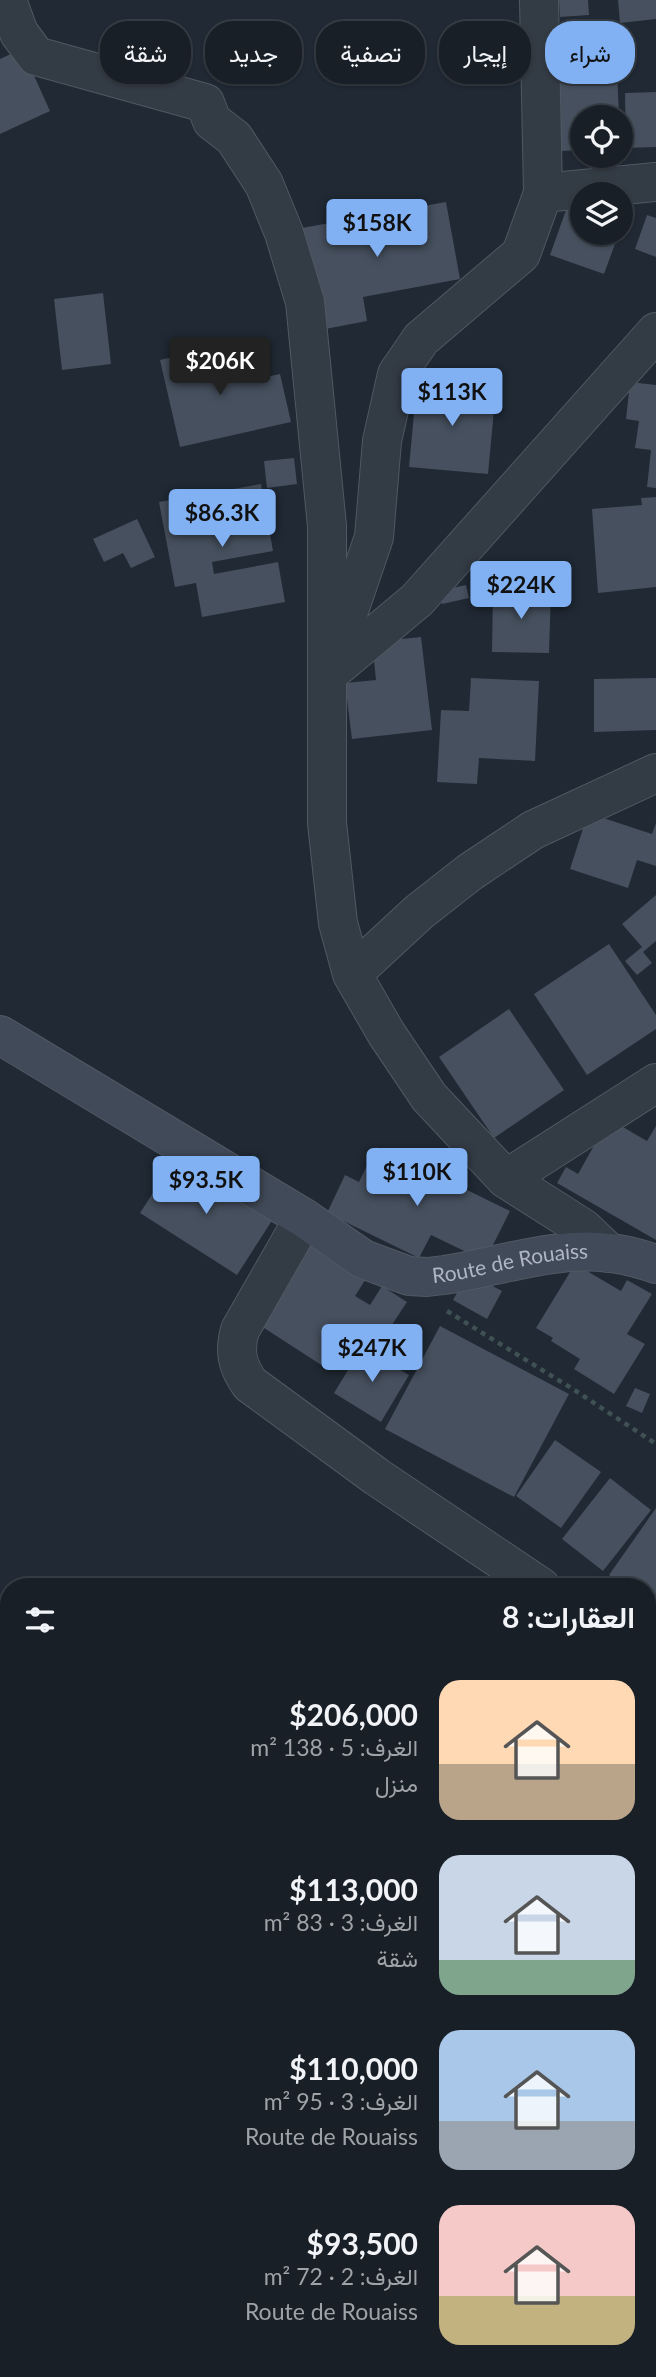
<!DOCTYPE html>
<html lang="ar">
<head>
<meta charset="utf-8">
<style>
  body { margin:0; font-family:Lato,Vazirmatn,sans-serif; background:#21272f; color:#f1f3f6; direction:rtl; height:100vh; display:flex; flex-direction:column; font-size:26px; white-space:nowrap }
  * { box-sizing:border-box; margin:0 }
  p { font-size:23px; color:#9fa2a7 }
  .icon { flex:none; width:38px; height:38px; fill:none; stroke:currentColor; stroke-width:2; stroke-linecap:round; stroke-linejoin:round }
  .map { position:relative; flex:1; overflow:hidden; direction:ltr }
  .sheet { position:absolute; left:0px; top:1578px; width:656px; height:800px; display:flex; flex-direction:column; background:#181f27; border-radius:28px 28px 0 0; box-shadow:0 2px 5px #0004,0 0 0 2px #363d44; direction:rtl }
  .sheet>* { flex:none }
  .guide { position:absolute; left:21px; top:21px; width:614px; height:63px; direction:rtl; display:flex; gap:14px }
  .tools { position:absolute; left:570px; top:105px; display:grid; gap:14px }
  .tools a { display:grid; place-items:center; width:63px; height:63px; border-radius:50%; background:#181f27; box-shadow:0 2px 5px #0004,0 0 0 2px #363d44; font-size:35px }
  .price { position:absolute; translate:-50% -60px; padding:0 16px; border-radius:7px; background:#81b1f3; color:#111; font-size:23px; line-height:46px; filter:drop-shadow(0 2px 4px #0008) }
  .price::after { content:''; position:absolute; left:50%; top:42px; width:21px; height:16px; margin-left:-10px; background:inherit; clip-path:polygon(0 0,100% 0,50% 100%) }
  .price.active { background:#222; color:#fff }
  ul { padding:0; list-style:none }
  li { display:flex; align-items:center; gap:21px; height:175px; padding:0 21px }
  li span { display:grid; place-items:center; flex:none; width:196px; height:140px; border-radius:21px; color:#555 }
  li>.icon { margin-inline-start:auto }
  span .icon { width:84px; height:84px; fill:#fffc; stroke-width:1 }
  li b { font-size:30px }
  h2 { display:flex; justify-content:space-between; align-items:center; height:84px; padding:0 21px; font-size:30px }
  .chip { padding:0 24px; border-radius:28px; background:#181f27; box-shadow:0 2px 5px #0004,0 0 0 2px #363d44; font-size:24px; line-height:63px }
  .chip.active { background:#81b1f3; color:#111 }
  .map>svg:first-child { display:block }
  .building { fill:#46505e }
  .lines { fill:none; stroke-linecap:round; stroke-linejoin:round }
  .street-casing { stroke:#505963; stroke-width:40 }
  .secondary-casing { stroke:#505963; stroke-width:40 }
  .path { stroke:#3f5153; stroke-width:4.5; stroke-dasharray:5 5; stroke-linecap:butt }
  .street { stroke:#333b45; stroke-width:38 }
  .secondary { stroke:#414a58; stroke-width:38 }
  .labels { text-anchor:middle; stroke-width:7; stroke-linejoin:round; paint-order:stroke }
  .street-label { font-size:21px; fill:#adb6c2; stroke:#182029 }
</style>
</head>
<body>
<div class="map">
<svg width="656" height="2377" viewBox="0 0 656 2377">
  <rect width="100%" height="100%" fill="#202934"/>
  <path class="building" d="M 559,0 L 588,0 L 589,15 L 560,17 Z
    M 618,0 L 656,0 L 656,19 L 620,23 Z
    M 616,45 L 619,117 L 583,117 L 583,150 L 561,151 L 557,69 L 594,67 L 593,46 Z
    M 22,49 L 50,111 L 0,134 L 0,59 Z
    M 656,92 L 656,147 L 626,148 L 625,93 Z
    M 571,196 L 583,201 L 583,233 L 619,233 L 604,274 L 550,255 Z
    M 446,202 L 460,279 L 363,297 L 367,321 L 320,330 L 302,228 Z
    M 647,215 L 656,218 L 656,257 L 635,249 Z
    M 103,293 L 111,364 L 62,370 L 54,299 Z
    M 234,343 L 243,382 L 280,374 L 291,422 L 180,447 L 160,360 Z
    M 417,382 L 496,389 L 488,474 L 409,467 Z
    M 630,382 L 656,385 L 656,488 L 647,487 L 651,450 L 635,448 L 639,421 L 626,419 Z
    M 294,458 L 297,484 L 267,488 L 264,461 Z
    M 261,484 L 273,551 L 212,562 L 214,574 L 278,562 L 285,602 L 202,617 L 196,583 L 175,587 L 159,502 Z
    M 656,497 L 656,587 L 598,593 L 592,509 L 642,505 L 641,498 Z
    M 137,519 L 155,557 L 131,568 L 123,553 L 104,562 L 93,539 Z
    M 466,585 L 469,598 L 442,604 L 439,591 Z
    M 493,589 L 551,590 L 549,653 L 492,652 Z
    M 421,637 L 432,730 L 352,739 L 345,683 L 376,680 L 372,642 Z
    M 471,678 L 539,681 L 535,761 L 479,758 L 477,784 L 437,782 L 441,710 L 469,711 Z
    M 656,678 L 656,730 L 594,732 L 594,679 Z
    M 588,813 L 652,834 L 656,823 L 656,866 L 637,860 L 628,888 L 570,869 Z
    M 656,895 L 656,941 L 643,952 L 652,963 L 637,975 L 625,961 L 642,947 L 622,924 Z
    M 609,944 L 656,1015 L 656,1029 L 587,1075 L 534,994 Z
    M 509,1009 L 564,1090 L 494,1138 L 439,1057 Z
    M 609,1119 L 647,1141 L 656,1126 L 656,1240 L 557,1183 L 566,1167 L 578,1174 Z
    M 376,1147 L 380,1150 L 381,1148 L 510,1211 L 485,1261 L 431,1235 L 419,1258 L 327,1213 L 345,1175 L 359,1182 Z
    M 176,1157 L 273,1219 L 237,1275 L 140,1213 Z
    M 306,1233 L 369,1274 L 355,1296 L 370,1305 L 382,1286 L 407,1302 L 378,1346 L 354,1330 L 329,1370 L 250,1319 Z
    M 575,1264 L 621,1291 L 627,1280 L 652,1294 L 627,1334 L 645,1344 L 614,1394 L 574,1369 L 580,1359 L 551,1341 L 553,1338 L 536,1328 Z
    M 468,1273 L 502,1291 L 487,1319 L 453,1300 Z
    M 440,1326 L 569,1394 L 514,1497 L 385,1429 Z
    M 362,1347 L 409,1375 L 381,1422 L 334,1393 Z
    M 635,1388 L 650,1394 L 642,1413 L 626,1406 Z
    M 555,1440 L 601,1472 L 561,1528 L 516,1496 Z
    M 610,1478 L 651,1510 L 603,1571 L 562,1539 Z
    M 656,1508 L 656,1607 L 648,1601 L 648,1587 L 627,1587 L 609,1575 Z"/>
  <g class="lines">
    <g class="street-casing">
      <path id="street" d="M 7,0 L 19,33 L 36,56 L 205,103 L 212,121 L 234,138 L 264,184 L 284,233 L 305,302 L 327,526 L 327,823 L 338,923 L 352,974 L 386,1033 L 429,1097 L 506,1179 L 583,1228 L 609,1253
        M 539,0 L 543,193 L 521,254 L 421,339 L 397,374 L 382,441 L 374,537 L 327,675 L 417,600 L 656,332
        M 543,193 L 656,182
        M 352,974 L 419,912 L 470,872 L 533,830 L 656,773
        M 506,1179 L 656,1083
        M 304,1218 L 240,1330 C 234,1351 237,1366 250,1384 L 377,1477 L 541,1587
        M 648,1659 L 656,1665"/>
    </g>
    <g class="secondary-casing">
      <g id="secondary">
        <path id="s1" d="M 0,1035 L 304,1218 L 363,1259 L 409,1276 L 427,1277 L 444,1275 C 498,1267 554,1246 609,1253 C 625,1254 641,1259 656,1264"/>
      </g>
    </g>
    <path class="path" d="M 447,1311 L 576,1391 L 656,1444"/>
    <use href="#street" class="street"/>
    <use href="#secondary" class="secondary"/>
  </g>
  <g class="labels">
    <g class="street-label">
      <text dy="7" stroke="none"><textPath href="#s1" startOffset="578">Route de Rouaiss</textPath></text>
    </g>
  </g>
</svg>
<div class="tools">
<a><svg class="icon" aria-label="locate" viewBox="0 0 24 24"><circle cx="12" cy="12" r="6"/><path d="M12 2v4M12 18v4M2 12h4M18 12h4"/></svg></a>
<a><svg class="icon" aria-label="layers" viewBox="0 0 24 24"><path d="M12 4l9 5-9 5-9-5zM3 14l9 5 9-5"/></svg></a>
</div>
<b class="price" style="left:377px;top:259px">$158K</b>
<b class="price active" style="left:220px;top:397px">$206K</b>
<b class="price" style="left:452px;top:428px">$113K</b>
<b class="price" style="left:222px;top:549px">$86.3K</b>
<b class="price" style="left:521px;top:621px">$224K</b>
<b class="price" style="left:417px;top:1208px">$110K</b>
<b class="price" style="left:206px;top:1216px">$93.5K</b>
<b class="price" style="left:372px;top:1384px">$247K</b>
<div class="guide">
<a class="chip active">شراء</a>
<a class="chip">إيجار</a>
<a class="chip">تصفية</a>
<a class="chip">جديد</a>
<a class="chip">شقة</a>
</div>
<section class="sheet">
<h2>العقارات: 8<svg class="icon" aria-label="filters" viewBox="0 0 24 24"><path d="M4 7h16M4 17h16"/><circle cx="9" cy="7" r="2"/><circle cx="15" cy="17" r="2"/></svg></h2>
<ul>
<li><span style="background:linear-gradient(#ffd9b3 60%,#b9a48a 0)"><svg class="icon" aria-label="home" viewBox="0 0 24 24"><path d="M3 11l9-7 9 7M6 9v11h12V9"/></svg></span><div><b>$206,000</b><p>الغرف: 5 · 138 m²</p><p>منزل</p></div></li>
<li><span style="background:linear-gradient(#c9d6e8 75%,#7fa58c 0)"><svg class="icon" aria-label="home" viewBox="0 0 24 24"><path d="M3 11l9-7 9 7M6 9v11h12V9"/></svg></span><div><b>$113,000</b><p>الغرف: 3 · 83 m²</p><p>شقة</p></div></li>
<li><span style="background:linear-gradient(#a9c7e8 65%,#9aa5b1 0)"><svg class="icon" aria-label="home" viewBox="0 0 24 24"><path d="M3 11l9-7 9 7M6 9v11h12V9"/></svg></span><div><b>$110,000</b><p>الغرف: 3 · 95 m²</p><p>Route de Rouaiss</p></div></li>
<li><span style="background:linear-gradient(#f6c9c9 65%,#c2b280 0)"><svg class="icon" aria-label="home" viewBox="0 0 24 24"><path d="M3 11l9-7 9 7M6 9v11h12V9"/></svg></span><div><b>$93,500</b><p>الغرف: 2 · 72 m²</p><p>Route de Rouaiss</p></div></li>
</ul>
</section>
</div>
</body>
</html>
